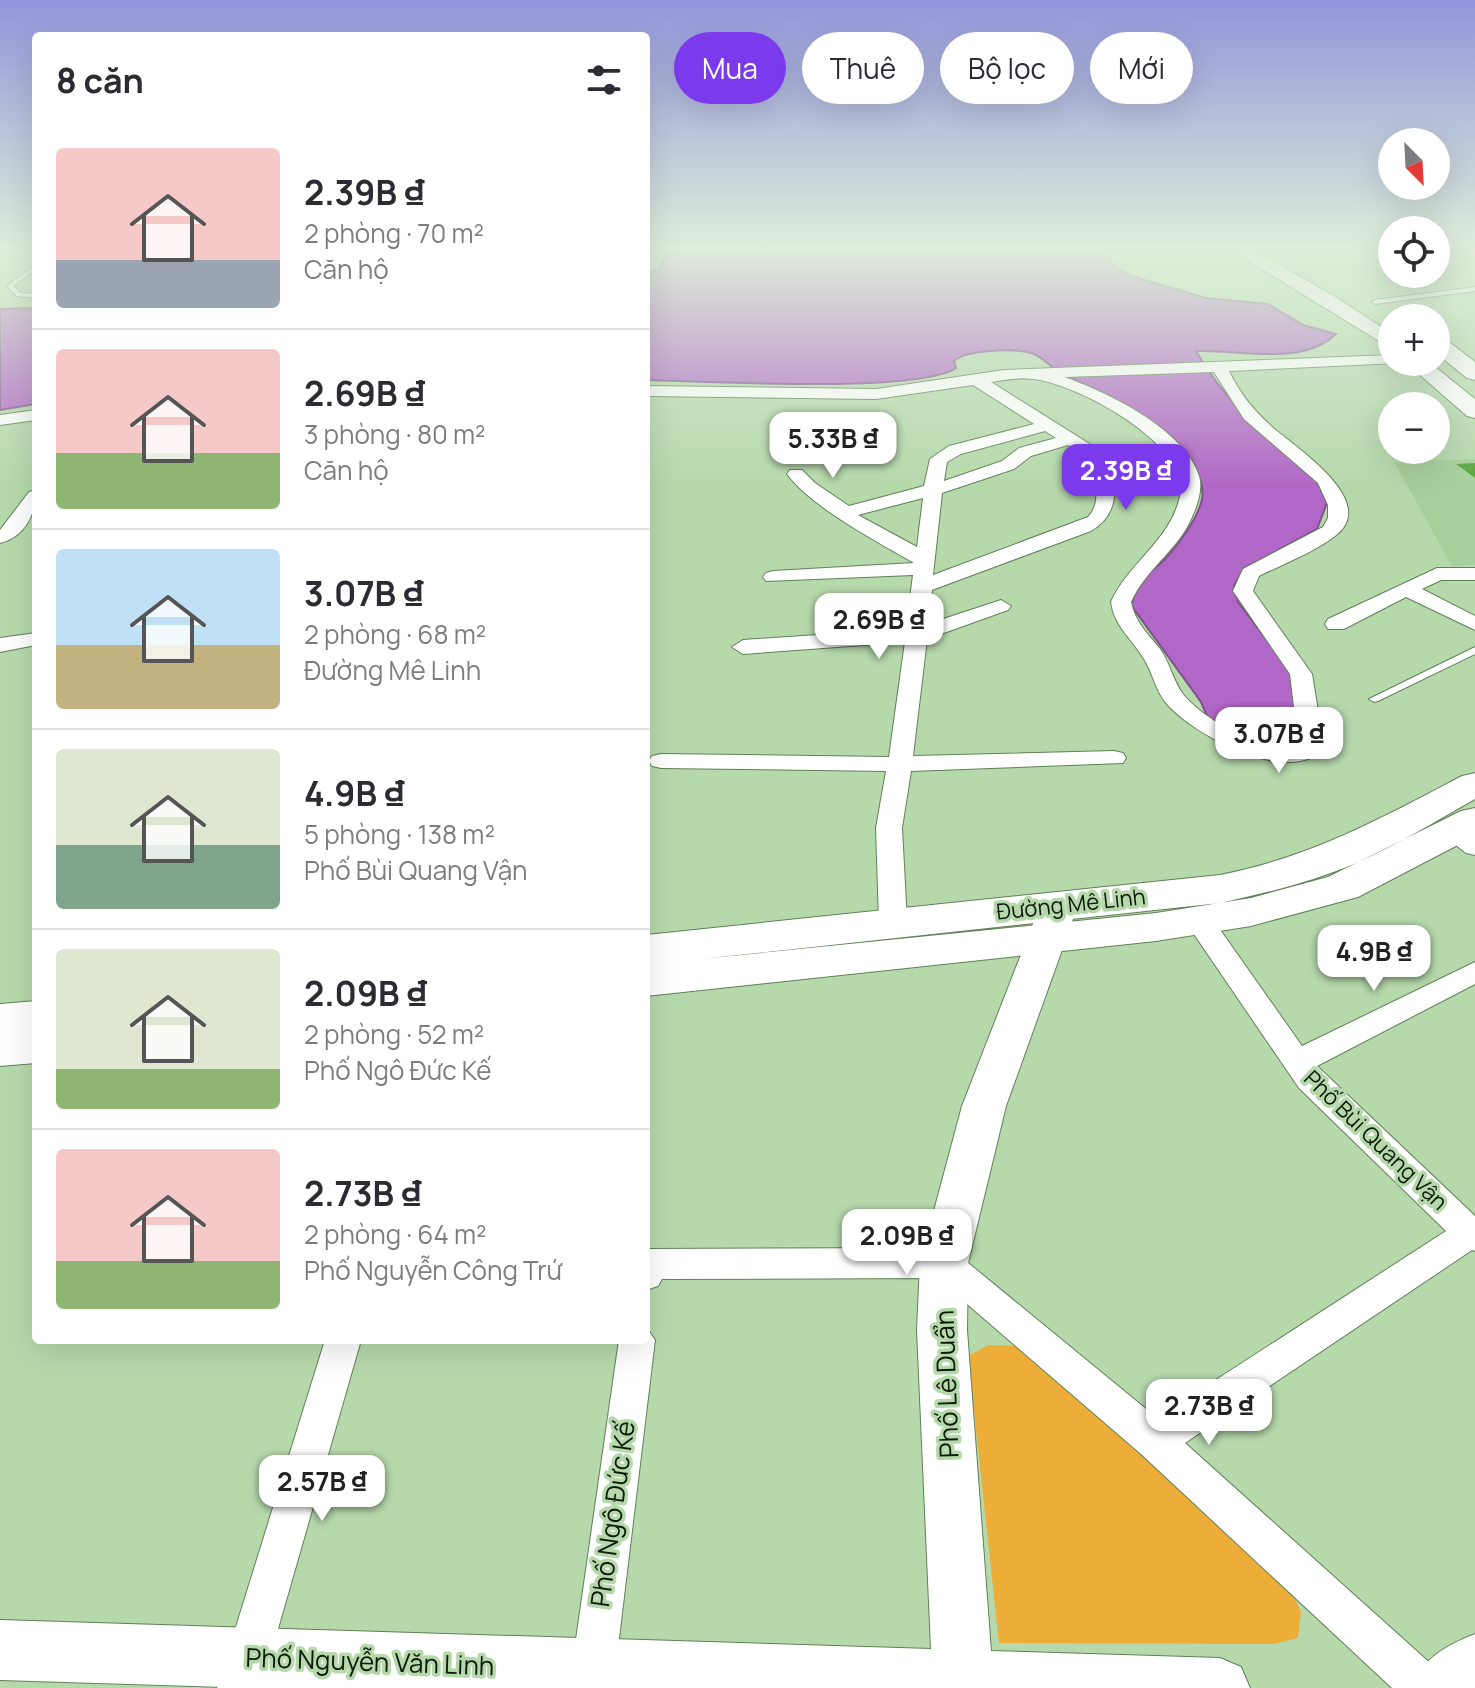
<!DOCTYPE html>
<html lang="vi">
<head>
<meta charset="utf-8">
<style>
  body { margin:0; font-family:Manrope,sans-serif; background:#f7f7f7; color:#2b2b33; height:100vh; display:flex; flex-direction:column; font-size:30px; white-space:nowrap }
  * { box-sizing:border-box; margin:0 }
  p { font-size:26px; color:#7c7c81 }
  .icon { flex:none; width:44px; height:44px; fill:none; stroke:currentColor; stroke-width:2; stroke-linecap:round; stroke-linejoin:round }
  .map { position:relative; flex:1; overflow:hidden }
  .drawer { position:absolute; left:32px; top:32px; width:618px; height:1312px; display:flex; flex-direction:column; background:#fff; border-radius:8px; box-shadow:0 8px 32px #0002 }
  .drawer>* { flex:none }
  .guide { position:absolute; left:674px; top:32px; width:680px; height:72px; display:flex; gap:16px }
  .needle { width:52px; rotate:156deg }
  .buttons { position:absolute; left:1378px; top:128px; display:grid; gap:16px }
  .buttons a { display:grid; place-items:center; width:72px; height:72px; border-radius:50%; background:#fff; box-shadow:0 8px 32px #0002; font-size:40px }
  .price { position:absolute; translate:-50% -68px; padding:0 18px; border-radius:16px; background:#fff; color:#222; font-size:26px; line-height:52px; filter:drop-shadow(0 2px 4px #0008) }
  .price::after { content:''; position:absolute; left:50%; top:48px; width:24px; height:18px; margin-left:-12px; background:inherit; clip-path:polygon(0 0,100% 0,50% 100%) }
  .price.on { background:#7c3aed; color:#fff }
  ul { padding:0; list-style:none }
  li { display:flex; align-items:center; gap:24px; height:200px; padding:0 24px }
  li+li { border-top:2px solid #e1e1e2 }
  li span { display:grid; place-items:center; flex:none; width:224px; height:160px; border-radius:8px; color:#555 }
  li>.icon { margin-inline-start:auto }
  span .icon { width:96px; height:96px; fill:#fffc; stroke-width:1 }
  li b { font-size:34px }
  h2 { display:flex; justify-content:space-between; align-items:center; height:96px; padding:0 24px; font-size:34px }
  .tag { padding:0 28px; border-radius:36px; background:#fff; box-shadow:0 8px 32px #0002; font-size:28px; line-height:72px }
  .tag.on { background:#7c3aed; color:#fff }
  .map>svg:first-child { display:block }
  .built { fill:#a7cf9b }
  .green { fill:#edae39 }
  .water { fill:#b167c7; stroke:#80508e; stroke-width:2 }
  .building { fill:#59a43d }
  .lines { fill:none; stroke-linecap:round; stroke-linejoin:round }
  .lane-casing { stroke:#608056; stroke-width:2 }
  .street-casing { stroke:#608056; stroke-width:2 }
  .secondary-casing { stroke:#608056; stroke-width:2 }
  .primary-casing { stroke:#608056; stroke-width:2 }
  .lane { fill:#fff; fill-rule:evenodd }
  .street { fill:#fff; fill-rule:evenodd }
  .secondary { fill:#fff; fill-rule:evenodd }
  .primary { fill:#fff; fill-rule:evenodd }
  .labels { text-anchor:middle; stroke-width:7; stroke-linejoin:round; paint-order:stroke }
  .street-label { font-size:22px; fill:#0e1a0a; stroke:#b6d9ac }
  .near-street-label { font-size:26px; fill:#0e1a0a; stroke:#b6d9ac }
</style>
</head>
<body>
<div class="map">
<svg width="1475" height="1688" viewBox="0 0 1475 1688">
  <rect width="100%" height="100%" fill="#b6d9ac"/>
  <path class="built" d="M 1475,459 L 1475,565 L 1452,566 L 1394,462 Z"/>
  <path class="green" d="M 988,1345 L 1020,1346 L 1290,1588 L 1301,1612 L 1298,1638 L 1274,1644 L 999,1643 L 968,1356 Z"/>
  <path class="water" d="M 677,250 L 1102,250 L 1117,269 L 1141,279 L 1206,298 L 1268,304 L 1303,325 L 1336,334 C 1302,367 1239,349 1196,351 C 1227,406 1275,444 1322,485 L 1328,500 L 1317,529 L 1247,567 L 1234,585 L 1238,602 L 1293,674 L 1307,738 C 1290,759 1225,737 1209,719 C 1206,715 1203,707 1201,702 L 1131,605 C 1134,598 1136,588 1140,582 C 1146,574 1156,568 1163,561 C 1176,548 1199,517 1202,499 C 1211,445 1094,391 1057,370 C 1048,365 1040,355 1031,353 C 1014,348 965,350 954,361 L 956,368 C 917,394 704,381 646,380 L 646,274 L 659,268 L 668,252 Z
    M 36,308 L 36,404 L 0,410 L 0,309 Z"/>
  <path class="building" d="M 1475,463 L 1475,478 L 1456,464 Z"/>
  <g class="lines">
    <g class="lane-casing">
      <path id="lane" d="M 1462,250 L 1475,252 L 1475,256 L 1463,251 Z
        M 0,251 L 36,251 L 36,255 L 0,255 Z
        M 36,264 L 36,269 L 14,286 L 20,293 L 36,294 L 36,298 L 16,296 L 7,286 Z
        M 1475,287 L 1475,291 L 1375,304 L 1372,302 L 1375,300 Z
        M 1475,647 L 1475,654 L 1378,701 L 1374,702 L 1369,699 Z"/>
    </g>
    <g class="street-casing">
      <path id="street" d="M 1392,355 L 1392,362 L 1398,363 L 1229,371 C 1239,392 1252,409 1270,425 C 1291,445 1382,501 1335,536 C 1313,553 1283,564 1259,576 L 1253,591 L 1312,674 L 1320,723 L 1328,744 C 1295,791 1193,735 1166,703 C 1155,690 1153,673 1144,659 C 1132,639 1114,626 1111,602 C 1128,563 1171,540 1180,496 C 1192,445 1076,383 1033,379 C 1020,377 1004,380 991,382 L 1104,453 C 1120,481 1120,514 1091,531 L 932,590 L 928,624 L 1001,600 L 1011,606 L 1008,610 L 927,639 L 913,756 L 1114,751 L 1123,753 L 1126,758 L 1123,763 L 911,771 L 902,828 L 907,922 L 903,929 L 893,931 L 883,929 L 879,922 L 876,828 L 886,771 L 661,768 L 652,766 L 649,761 L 652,756 L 661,754 L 889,757 L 905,642 L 743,654 L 732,647 L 743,640 L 906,629 L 913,575 L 766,581 L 763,577 L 766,573 L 773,571 L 914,563 C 878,542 811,507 787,474 L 790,470 L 802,470 L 815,483 L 849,506 L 924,486 L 930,459 L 949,446 L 1034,424 L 973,385 L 876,399 L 646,396 L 646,386 L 876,389 L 1004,370 ZM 1214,372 L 1244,419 L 1318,483 L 1328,505 L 1328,518 L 1323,527 L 1243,569 L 1233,591 L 1290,674 L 1296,723 L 1303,742 C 1273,761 1202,719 1183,694 C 1173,681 1170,663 1160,649 C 1148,634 1135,622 1131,602 C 1144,573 1170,555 1186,529 C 1194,514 1204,493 1199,476 C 1184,429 1107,392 1064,377 ZM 1045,431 L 1056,438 L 1019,448 L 1002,461 L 944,481 L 947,462 L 961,454 ZM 1068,445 L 1090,460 C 1094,479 1103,501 1088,517 L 933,575 L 942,493 L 1014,469 L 1031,456 ZM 923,498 L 917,547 L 858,515 Z
        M 36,410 L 36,420 L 0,425 L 0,415 Z
        M 36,490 C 36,514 25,537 0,543 L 0,530 L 29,492 Z
        M 1437,568 L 1475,568 L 1475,580 L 1441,580 L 1422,589 L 1475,616 L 1475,630 L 1406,597 L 1344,629 L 1328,629 L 1325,624 L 1328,619 Z
        M 36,633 L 36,645 L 0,652 L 0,638 Z
        M 1452,824 L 1475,835 L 1475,855 L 1466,853 L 1439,832 L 1443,826 Z
        M 1199,912 L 1209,914 L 1302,1046 L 1475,962 L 1475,984 L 1317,1066 L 1475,1216 L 1475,1251 L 1472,1250 L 1185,1443 L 1440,1672 L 1446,1688 L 1392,1688 L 1141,1454 L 937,1278 L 662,1279 L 658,1286 L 646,1290 L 647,1249 L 944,1248 L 956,1253 L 1157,1418 L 1446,1231 L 1299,1088 L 1185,921 L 1189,914 Z
        M 646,1327 L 655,1340 L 613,1688 L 569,1688 L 619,1340 L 646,1340 Z
        M 325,1340 L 361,1340 L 261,1688 L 217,1688 Z"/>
    </g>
    <g class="secondary-casing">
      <path id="secondary" d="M 1231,250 L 1253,250 L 1334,296 L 1392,334 L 1392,349 Z
        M 1436,337 L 1444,338 L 1475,362 L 1475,380 L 1467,378 L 1436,353 Z
        M 1405,362 L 1429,362 L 1475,399 L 1475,418 L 1467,416 Z
        M 1057,898 L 1070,902 L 1076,911 L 1006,1106 L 968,1263 L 967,1330 L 991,1651 L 1220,1658 L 1241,1667 L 1250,1688 L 259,1688 L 0,1680 L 0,1620 L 931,1649 L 917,1330 L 920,1263 L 962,1106 L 1038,911 L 1044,902 Z
        M 1475,1634 L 1475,1688 L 1411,1688 C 1423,1658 1445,1646 1475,1634 Z"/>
    </g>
    <g class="primary-casing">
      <path id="primary" d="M 1475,773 L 1475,799 C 1436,821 1397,845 1356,863 C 1312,882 1266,893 1220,903 L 701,959 L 1156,913 L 1251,898 L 1328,877 L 1461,811 L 1475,808 L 1475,836 L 1358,897 L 1251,926 L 1156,941 L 646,996 L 646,935 L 1220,875 C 1311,857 1380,819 1462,776 Z
        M 36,1001 L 36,1063 L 0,1066 L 0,1004 Z"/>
    </g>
    <use href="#lane" class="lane"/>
    <use href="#street" class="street"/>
    <use href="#secondary" class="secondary"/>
    <use href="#primary" class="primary"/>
  </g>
  <linearGradient id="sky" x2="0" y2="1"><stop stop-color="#9295db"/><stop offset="0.51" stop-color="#deeeda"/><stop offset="1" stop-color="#deeeda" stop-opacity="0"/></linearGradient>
  <rect width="1475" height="486" fill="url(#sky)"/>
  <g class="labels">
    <g class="street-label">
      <text transform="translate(1071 904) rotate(-6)" y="8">Đường Mê Linh</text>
      <text transform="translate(1376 1140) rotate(44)" y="8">Phố Bùi Quang Vận</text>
    </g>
    <g class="near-street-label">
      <text transform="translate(947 1384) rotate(-92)" y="9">Phố Lê Duẩn</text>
      <text transform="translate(613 1514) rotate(-82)" y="9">Phố Ngô Đức Kế</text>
      <text transform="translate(370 1662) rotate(2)" y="9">Phố Nguyễn Văn Linh</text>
    </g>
  </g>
</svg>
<div class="buttons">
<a><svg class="needle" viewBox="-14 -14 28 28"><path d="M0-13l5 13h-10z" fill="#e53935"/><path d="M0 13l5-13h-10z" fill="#7c7c81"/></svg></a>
<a><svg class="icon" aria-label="locate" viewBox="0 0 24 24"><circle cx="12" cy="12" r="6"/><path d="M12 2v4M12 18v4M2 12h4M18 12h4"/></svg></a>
<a>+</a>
<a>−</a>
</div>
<b class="price" style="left:833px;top:480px">5.33B ₫</b>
<b class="price on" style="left:1126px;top:512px">2.39B ₫</b>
<b class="price" style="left:879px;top:661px">2.69B ₫</b>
<b class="price" style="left:1279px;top:775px">3.07B ₫</b>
<b class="price" style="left:1374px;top:993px">4.9B ₫</b>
<b class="price" style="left:907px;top:1277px">2.09B ₫</b>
<b class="price" style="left:1209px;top:1447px">2.73B ₫</b>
<b class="price" style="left:322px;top:1523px">2.57B ₫</b>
<div class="guide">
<a class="tag on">Mua</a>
<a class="tag">Thuê</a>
<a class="tag">Bộ lọc</a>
<a class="tag">Mới</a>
</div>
<section class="drawer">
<h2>8 căn<svg class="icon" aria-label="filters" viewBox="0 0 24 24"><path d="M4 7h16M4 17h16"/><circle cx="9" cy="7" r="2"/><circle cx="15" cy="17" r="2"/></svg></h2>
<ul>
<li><span style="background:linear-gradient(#f6c9c9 70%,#9aa5b1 0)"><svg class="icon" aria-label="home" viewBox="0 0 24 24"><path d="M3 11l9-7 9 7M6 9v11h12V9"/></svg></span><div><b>2.39B ₫</b><p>2 phòng · 70 m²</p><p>Căn hộ</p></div></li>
<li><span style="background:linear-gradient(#f6c9c9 65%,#8fb573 0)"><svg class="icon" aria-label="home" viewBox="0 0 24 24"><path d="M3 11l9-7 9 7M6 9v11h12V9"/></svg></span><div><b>2.69B ₫</b><p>3 phòng · 80 m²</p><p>Căn hộ</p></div></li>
<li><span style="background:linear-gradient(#bfe0f5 60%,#c2b280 0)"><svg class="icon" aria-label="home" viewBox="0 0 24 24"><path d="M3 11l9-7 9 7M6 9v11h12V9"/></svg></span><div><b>3.07B ₫</b><p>2 phòng · 68 m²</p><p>Đường Mê Linh</p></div></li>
<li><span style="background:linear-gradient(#dfe7d0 60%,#7fa58c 0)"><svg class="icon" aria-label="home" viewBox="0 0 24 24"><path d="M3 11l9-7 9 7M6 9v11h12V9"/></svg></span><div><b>4.9B ₫</b><p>5 phòng · 138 m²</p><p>Phố Bùi Quang Vận</p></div></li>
<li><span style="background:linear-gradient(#dfe7d0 75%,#8fb573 0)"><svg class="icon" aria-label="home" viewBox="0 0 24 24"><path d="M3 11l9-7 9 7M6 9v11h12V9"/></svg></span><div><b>2.09B ₫</b><p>2 phòng · 52 m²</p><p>Phố Ngô Đức Kế</p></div></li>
<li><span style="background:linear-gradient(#f6c9c9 70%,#8fb573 0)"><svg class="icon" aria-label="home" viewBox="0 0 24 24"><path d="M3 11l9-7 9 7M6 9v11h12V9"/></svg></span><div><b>2.73B ₫</b><p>2 phòng · 64 m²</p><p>Phố Nguyễn Công Trứ</p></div></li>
</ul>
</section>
</div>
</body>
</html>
